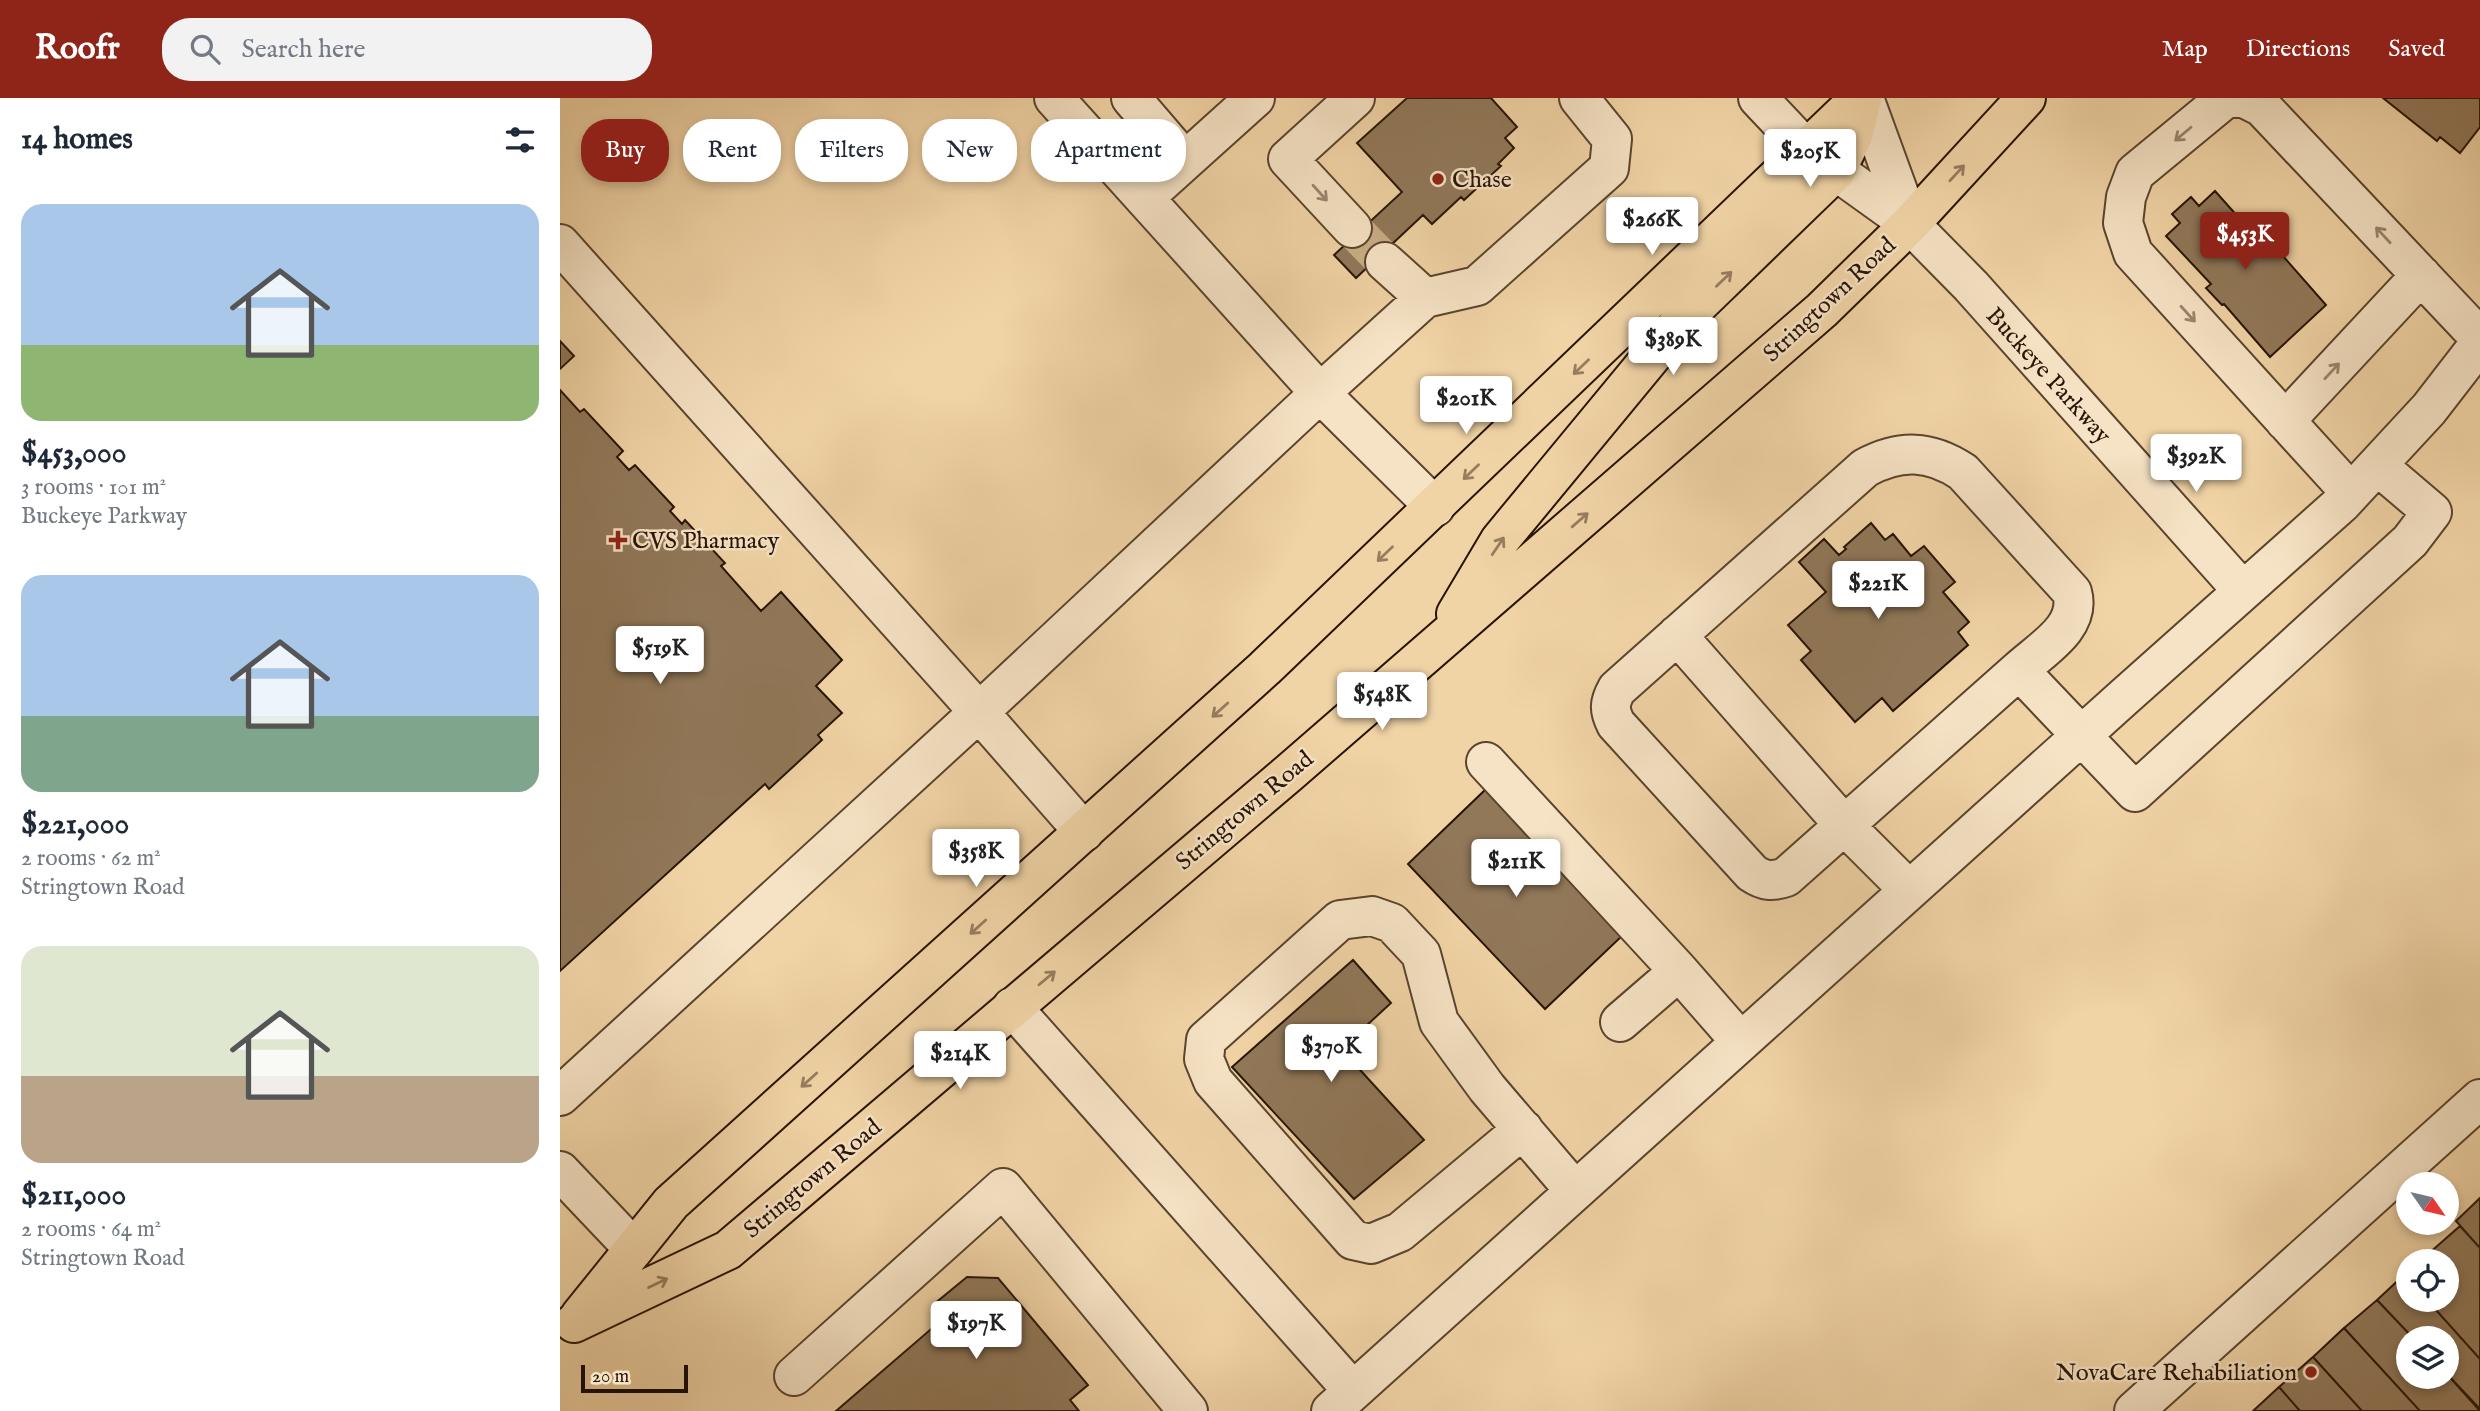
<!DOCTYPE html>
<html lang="en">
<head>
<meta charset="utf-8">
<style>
  body { margin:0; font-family:"IM FELL English",serif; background:#f2f2f3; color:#1f2937; height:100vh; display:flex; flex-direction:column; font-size:26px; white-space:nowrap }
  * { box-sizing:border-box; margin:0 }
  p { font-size:23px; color:#747a83 }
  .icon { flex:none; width:38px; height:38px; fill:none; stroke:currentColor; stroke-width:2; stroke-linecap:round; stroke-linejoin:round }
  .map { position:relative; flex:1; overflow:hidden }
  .side { display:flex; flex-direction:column; background:#fff; width:560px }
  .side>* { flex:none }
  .banner { position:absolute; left:21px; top:21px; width:665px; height:63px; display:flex; gap:14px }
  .needle { width:46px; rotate:124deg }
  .tools { position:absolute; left:1836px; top:1074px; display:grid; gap:14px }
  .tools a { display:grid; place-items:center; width:63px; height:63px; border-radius:50%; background:#fff; box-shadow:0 4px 10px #0003; font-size:35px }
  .scale { position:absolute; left:21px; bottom:18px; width:107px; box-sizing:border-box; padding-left:7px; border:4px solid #281406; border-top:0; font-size:19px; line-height:24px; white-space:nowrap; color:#281406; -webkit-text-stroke:5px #f6e3c5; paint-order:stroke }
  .price { position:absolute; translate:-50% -60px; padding:0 16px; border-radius:7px; background:#fff; color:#222; font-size:23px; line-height:46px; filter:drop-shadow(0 2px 4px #0008) }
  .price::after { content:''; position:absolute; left:50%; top:42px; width:21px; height:16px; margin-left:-10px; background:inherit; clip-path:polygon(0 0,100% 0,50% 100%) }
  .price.selected { background:#8f2418; color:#fff }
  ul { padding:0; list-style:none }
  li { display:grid; align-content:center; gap:14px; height:371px; padding:0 21px }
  li span { display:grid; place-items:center; height:217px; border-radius:21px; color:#555 }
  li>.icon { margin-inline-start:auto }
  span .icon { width:126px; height:126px; fill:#fffc; stroke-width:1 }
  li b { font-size:30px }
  h2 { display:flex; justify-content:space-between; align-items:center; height:84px; padding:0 21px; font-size:30px }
  .tag { padding:0 24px; border-radius:28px; background:#fff; box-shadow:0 4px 10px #0003; font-size:24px; line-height:63px }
  .tag.selected { background:#8f2418; color:#fff }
  header { display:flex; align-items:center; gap:42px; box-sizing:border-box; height:98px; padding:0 35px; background:#8f2418; color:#fff }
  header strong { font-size:33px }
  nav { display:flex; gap:38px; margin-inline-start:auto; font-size:24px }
  .search { width:490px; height:63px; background:#f2f2f3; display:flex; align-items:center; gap:18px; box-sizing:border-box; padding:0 24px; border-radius:28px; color:#747a83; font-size:26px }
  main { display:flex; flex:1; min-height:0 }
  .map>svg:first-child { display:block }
  .building { fill:#917859; stroke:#281406; stroke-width:2 }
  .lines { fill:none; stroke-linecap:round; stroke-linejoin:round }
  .minor-tunnel { stroke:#c9ae86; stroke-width:38; stroke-dasharray:38 19; stroke-linecap:butt }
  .minor-casing { stroke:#5a442e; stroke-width:42 }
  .major-casing { stroke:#281406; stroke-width:42 }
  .minor { stroke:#f6e3c5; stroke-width:38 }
  .major { stroke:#f1d4a6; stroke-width:38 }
  .oneway { stroke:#99866f }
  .oneway2 { stroke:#977e5e }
  .poi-dot { fill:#8f2418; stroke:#f6e3c5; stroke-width:2.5 }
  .labels { text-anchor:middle; stroke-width:5; stroke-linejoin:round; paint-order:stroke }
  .poi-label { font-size:24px; fill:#281406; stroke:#f6e3c5; text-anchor:start }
  .street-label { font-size:24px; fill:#281406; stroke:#f6e3c5 }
</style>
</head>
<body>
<header>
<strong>Roofr</strong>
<div class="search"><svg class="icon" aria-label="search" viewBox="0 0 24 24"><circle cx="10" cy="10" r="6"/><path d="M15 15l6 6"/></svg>Search here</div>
<nav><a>Map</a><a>Directions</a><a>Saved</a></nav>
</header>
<main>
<section class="side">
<h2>14 homes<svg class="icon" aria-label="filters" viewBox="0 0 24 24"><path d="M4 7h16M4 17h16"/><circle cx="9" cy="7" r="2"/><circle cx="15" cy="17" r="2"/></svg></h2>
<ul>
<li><span style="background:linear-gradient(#a9c7e8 65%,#8fb573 0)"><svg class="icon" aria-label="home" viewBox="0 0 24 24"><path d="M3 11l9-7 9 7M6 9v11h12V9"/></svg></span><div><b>$453,000</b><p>3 rooms · 101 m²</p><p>Buckeye Parkway</p></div></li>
<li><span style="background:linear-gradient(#a9c7e8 65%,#7fa58c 0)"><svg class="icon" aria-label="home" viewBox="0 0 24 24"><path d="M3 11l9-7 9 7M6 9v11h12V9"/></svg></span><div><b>$221,000</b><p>2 rooms · 62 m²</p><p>Stringtown Road</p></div></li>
<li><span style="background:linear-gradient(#dfe7d0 60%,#b9a48a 0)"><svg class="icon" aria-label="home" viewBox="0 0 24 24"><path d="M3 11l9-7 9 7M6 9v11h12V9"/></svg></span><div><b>$211,000</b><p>2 rooms · 64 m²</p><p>Stringtown Road</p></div></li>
</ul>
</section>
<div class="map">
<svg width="1920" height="1313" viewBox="0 0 1920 1313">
  <rect width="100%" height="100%" fill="#f1d4a6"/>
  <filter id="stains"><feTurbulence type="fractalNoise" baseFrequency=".00286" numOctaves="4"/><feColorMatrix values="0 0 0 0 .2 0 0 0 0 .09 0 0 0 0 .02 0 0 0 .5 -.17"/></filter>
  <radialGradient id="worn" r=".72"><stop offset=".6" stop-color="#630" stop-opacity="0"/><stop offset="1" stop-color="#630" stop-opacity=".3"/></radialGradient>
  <path class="building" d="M 847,0 L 931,0 L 957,29 L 945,40 L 954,50 L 938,66 L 941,68 L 904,102 L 901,99 L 872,126 L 863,117 L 796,180 L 774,157 L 842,94 L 797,45 Z
    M 1823,0 L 1920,0 L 1920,29 L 1900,55 L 1880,39 L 1877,43 Z
    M 1655,93 L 1687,129 L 1693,124 L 1766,207 L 1710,259 L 1664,206 L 1662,207 L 1646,190 L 1651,186 L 1606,138 L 1620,125 L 1612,116 L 1631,99 L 1639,108 Z
    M 0,243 L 14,258 L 0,271 Z
    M 0,292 L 20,314 L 24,311 L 63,353 L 57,359 L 69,372 L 75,367 L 114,409 L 110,413 L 122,426 L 125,422 L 165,465 L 161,468 L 201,513 L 221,494 L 282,562 L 256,588 L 282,615 L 258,637 L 262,642 L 209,691 L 205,686 L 0,873 Z
    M 1311,425 L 1325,442 L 1333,436 L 1351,458 L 1364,448 L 1395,484 L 1383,494 L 1409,524 L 1398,534 L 1408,547 L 1333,613 L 1322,600 L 1295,624 L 1241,562 L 1251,553 L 1228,527 L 1266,494 L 1239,464 L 1264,441 L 1279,457 L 1286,451 L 1284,449 Z
    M 926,691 L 1064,836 L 985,911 L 848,766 Z
    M 793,862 L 831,905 L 781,951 L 864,1042 L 794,1101 L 672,969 Z
    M 1920,1100 L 1920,1150 L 1896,1123 Z
    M 1900,1128 L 1920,1150 L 1920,1261 L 1867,1202 L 1886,1202 L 1886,1164 L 1859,1164 Z
    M 1844,1177 L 1848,1181 L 1848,1202 L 1867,1202 L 1920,1261 L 1920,1311 L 1886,1275 L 1886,1241 L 1854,1241 L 1817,1202 Z
    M 407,1179 L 438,1180 L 528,1287 L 510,1302 L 519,1313 L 276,1313 L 384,1220 L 373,1207 Z
    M 1817,1202 L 1854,1241 L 1848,1241 L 1848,1279 L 1886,1279 L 1886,1275 L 1920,1313 L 1860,1313 L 1784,1230 Z
    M 1784,1230 L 1860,1313 L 1802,1313 L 1753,1259 Z
    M 1753,1259 L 1802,1313 L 1740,1313 L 1719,1289 Z
    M 1719,1289 L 1740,1313 L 1693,1313 Z"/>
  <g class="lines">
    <path class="minor-tunnel" d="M 792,130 L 825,164"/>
    <g class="minor-casing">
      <path id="minor" d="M 494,0 L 760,295 L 865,200 L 917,188 L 1049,70 L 1052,41 L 1019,0
        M 571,0 L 625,63 L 584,100
        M 1198,0 L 1247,52 L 1350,126 L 1411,188 L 1682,492
        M 1304,0 L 1350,126
        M 1678,0 L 1666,0 L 1575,75 L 1566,99 L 1563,125 L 1573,155 L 1791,395
        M 1684,0 L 1702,9 L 1920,240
        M 625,63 L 695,0
        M 792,130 L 728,61 L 795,0
        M 0,146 L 419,614 L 524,734
        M 825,164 L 865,200
        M 1725,323 L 1861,177
        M 1117,537 L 1284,727 L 1349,792
        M 1459,572 L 1226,779 C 1212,784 1204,783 1192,775 L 1056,626 C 1049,612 1049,605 1057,591 L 1305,370 C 1340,351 1370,352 1403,374 L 1512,494 C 1522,529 1482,551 1459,572 L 1575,694 L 1850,443 L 1872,414 L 1818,368
        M 926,664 L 1119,873 L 1181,944
        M 452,909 L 793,1293
        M 1060,924 L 1119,873
        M 0,998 L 419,614 L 760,295 L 875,409
        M 963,1031 L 840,1134 L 811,1146 L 793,1142 L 653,983 L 644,961 L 646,942 L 780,822 L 812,818 L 832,825 L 861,856 L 879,924 L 927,990 L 1015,1093
        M 0,1073 L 74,1151
        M 234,1278 L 443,1090 L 628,1313
        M 771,1313 L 1563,600 L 1782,405 L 1869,311 L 1920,245
        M 1574,1313 L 1920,1001"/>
    </g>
    <g class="major-casing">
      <path id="major" d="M 896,516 L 940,442 L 1120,224 L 1276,73 L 1293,38 L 1302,0
        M 20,1218 L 111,1105 L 705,570 L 1300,0
        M 14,1225 L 168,1152 L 729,675 L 1262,212 L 1350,126 L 1466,0"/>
    </g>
    <use href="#minor" class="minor"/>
    <use href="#major" class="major"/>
  </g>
  <defs><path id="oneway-shaft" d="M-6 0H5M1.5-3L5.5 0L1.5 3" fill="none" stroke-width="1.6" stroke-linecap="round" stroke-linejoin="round" transform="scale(1.75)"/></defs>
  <g class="oneway">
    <use href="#oneway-shaft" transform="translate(1623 36) rotate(140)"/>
    <use href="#oneway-shaft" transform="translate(760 95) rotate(48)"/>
    <use href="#oneway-shaft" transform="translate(1823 137) rotate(-133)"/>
    <use href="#oneway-shaft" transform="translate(1628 216) rotate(48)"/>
    <use href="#oneway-shaft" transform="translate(1772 273) rotate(-47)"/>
  </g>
  <g class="oneway2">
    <use href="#oneway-shaft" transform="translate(1397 75) rotate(-47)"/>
    <use href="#oneway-shaft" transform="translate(1164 181) rotate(-44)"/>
    <use href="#oneway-shaft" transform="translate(1021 269) rotate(136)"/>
    <use href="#oneway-shaft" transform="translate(911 374) rotate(136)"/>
    <use href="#oneway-shaft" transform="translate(1020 422) rotate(-41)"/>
    <use href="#oneway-shaft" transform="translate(938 448) rotate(-56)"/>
    <use href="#oneway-shaft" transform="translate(825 456) rotate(136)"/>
    <use href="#oneway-shaft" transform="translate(660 612) rotate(138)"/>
    <use href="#oneway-shaft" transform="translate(418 829) rotate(138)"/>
    <use href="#oneway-shaft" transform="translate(487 880) rotate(-40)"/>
    <use href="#oneway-shaft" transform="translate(249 982) rotate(138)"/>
    <use href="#oneway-shaft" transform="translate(98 1185) rotate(-26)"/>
  </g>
  <g class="poi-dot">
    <circle cx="878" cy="81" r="7"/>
    <path d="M54.5 431.5h7v7h7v7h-7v7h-7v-7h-7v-7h7z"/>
    <circle cx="1751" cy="1274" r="7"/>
  </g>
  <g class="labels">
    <g class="poi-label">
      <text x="892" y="89">Chase</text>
      <text x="72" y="450">CVS Pharmacy</text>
      <text x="1737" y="1282" text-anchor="end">NovaCare Rehabiliation</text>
    </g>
    <g class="street-label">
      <text transform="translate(1269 201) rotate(-43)" y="8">Stringtown Road</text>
      <text transform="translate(1489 277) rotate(48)" y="8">Buckeye Parkway</text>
      <text transform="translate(684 712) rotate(-40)" y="8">Stringtown Road</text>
      <text transform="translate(252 1080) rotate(-40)" y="8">Stringtown Road</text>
    </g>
  </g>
  <rect width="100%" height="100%" filter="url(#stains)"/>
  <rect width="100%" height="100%" fill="url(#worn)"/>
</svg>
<div class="tools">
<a><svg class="needle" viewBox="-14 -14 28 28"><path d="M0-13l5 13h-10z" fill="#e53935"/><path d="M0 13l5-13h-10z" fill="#747a83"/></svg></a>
<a><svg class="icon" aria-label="locate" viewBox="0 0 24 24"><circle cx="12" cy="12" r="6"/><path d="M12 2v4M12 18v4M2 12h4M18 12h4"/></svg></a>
<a><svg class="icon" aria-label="layers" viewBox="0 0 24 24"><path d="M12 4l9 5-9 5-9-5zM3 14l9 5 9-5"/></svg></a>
</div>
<div class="scale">20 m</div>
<b class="price" style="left:1250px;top:91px">$205K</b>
<b class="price" style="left:1092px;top:159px">$266K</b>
<b class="price selected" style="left:1685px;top:174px">$453K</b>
<b class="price" style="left:1113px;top:279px">$389K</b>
<b class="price" style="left:906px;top:338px">$201K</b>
<b class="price" style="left:1636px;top:396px">$392K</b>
<b class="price" style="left:1318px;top:523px">$221K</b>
<b class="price" style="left:100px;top:588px">$519K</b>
<b class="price" style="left:822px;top:634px">$548K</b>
<b class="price" style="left:416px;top:791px">$358K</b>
<b class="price" style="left:956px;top:801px">$211K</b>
<b class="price" style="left:771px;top:986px">$370K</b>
<b class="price" style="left:400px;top:993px">$214K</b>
<b class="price" style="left:416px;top:1263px">$197K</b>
<div class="banner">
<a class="tag selected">Buy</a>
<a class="tag">Rent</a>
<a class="tag">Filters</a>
<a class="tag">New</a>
<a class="tag">Apartment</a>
</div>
</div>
</main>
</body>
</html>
